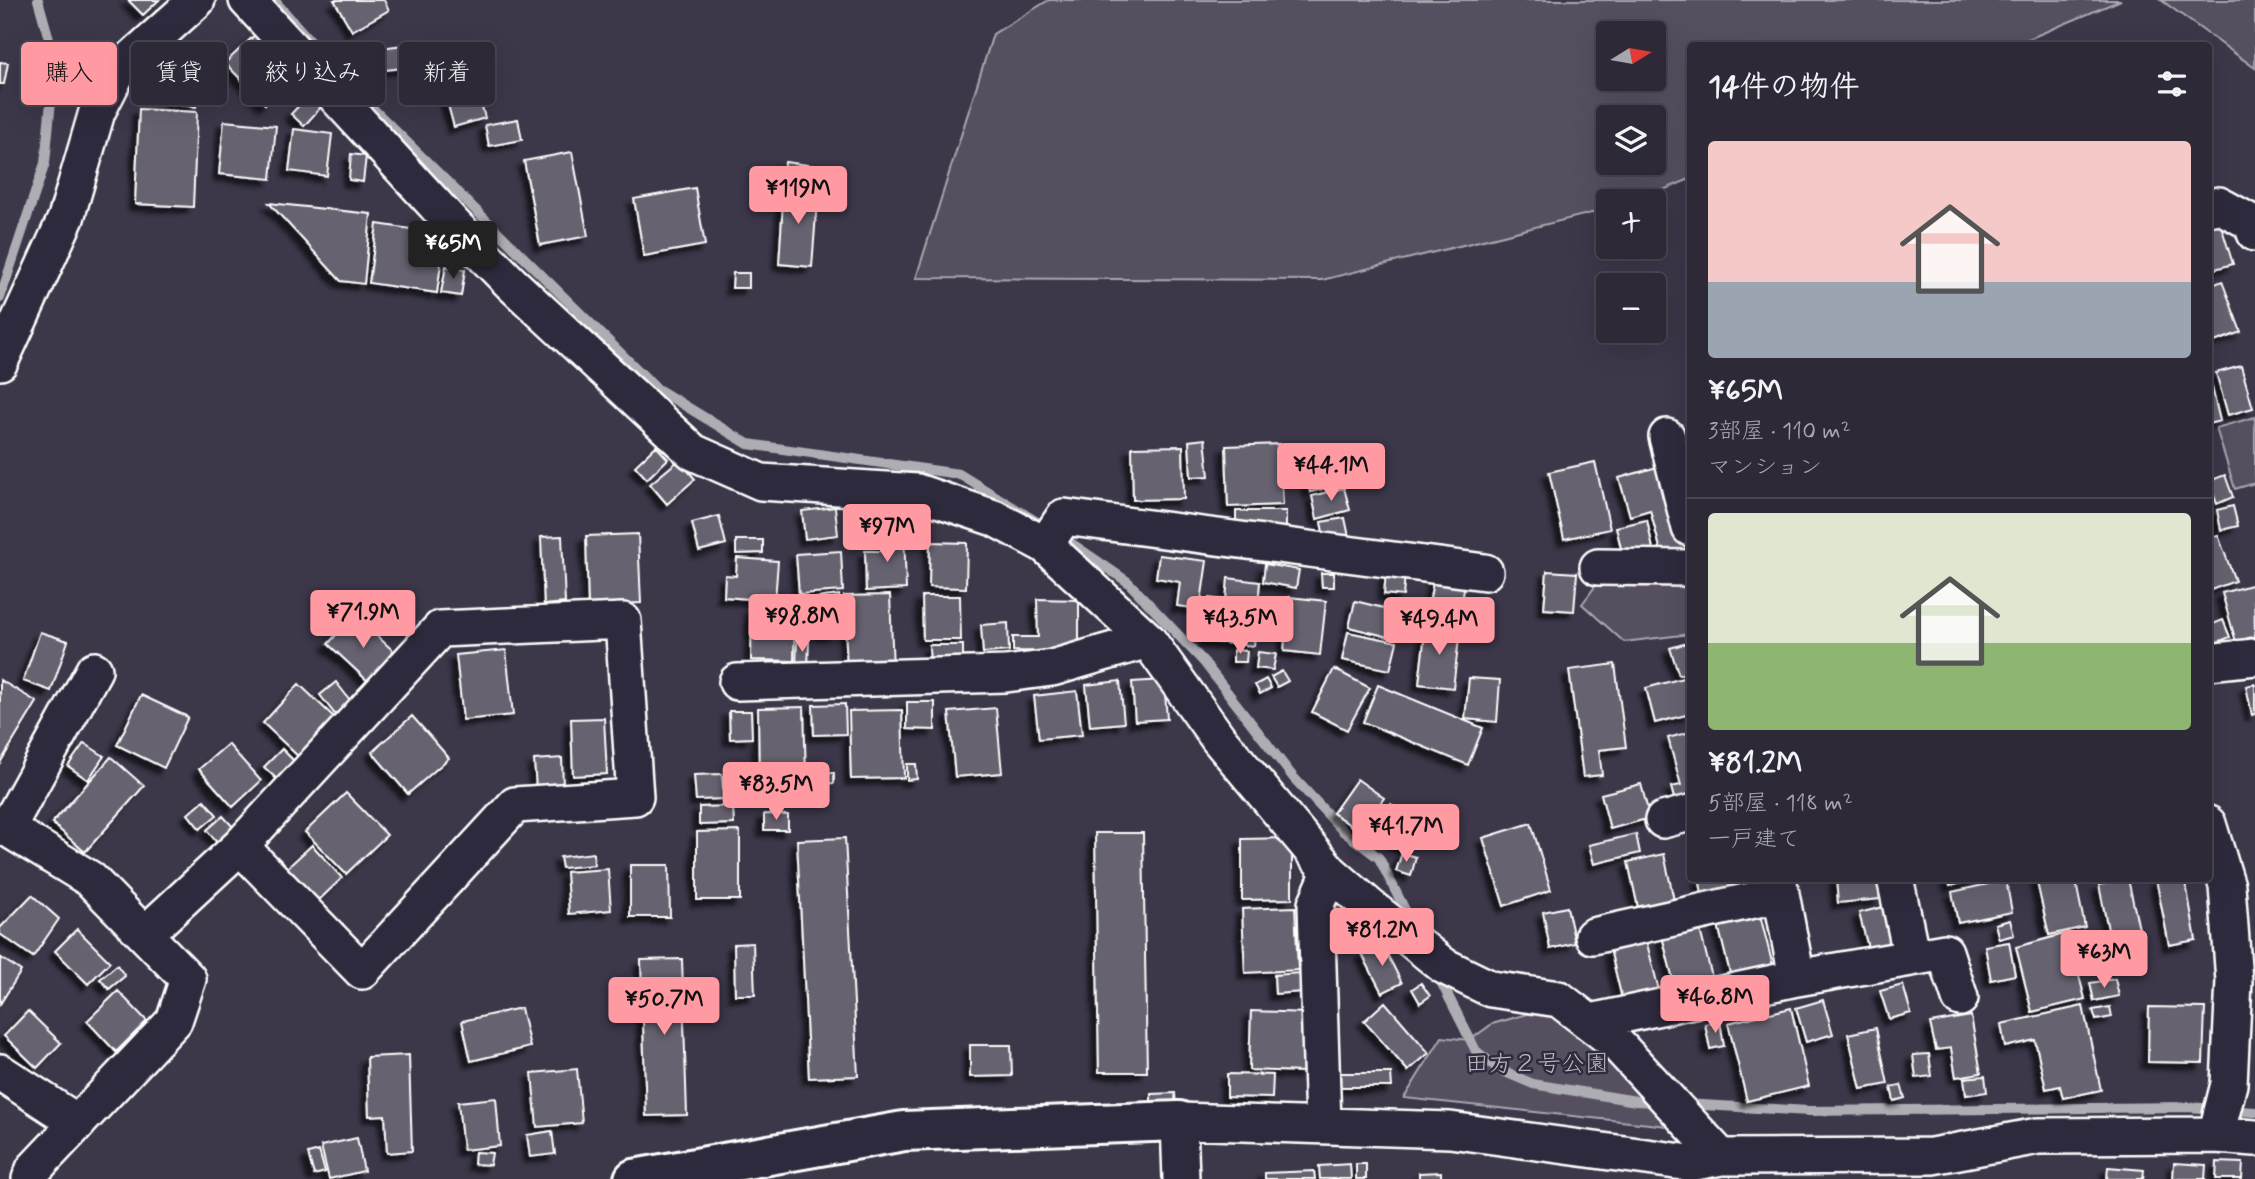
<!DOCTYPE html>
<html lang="ja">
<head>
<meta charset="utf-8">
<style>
  body { margin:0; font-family:Mynerve,"Klee One",sans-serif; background:#35313f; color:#f1f3f6; height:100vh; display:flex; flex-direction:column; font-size:26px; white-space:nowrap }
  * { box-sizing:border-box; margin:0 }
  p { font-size:23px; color:#a7a6ad }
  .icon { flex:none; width:38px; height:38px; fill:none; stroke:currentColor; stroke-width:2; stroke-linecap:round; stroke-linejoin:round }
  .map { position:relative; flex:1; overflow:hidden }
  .drawer { position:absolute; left:1687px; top:42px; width:525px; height:840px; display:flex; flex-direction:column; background:#2d2937; border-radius:7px; box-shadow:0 7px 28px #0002,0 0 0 2px #484552 }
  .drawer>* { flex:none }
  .hud { position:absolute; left:21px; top:42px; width:665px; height:63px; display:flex; gap:14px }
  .needle { width:46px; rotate:79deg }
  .tools { position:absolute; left:1596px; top:21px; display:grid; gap:14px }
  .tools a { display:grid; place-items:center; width:70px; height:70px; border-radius:7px; background:#2d2937; box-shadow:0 7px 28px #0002,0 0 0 2px #484552; font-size:35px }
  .price { position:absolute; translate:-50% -60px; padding:0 16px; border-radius:7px; background:#ff9aa2; color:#111; font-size:23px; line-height:46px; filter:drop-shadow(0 2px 4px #0008) }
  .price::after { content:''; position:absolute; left:50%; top:42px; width:21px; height:16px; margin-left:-10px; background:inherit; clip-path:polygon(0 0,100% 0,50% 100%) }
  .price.on { background:#222; color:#fff }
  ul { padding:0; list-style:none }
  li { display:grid; align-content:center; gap:14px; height:371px; padding:0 21px }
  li+li { border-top:2px solid #484552 }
  li span { display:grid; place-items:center; height:217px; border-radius:7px; color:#555 }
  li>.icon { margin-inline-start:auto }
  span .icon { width:126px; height:126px; fill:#fffc; stroke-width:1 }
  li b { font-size:30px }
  h2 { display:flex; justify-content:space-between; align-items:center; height:84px; padding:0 21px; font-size:30px }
  .chip { padding:0 24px; border-radius:7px; background:#2d2937; box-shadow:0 7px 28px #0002,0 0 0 2px #484552; font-size:24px; line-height:63px }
  .chip.on { background:#ff9aa2; color:#111 }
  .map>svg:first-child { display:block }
  .green { fill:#555060; stroke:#aaa8b0; stroke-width:2; fill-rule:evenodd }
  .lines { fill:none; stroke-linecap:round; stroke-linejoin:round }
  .stream { stroke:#afadb4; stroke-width:10 }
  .building { fill:#666270; stroke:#fff; stroke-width:2; filter:url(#shadow) }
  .minor-casing { stroke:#fff; stroke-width:40 }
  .tertiary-casing { stroke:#fff; stroke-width:44 }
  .minor { stroke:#2f2a3d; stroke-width:35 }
  .tertiary { stroke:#2f2a3d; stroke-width:38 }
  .labels { text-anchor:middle; stroke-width:5; stroke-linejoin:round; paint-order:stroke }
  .park-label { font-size:24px; fill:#bbb9bf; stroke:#2f2a3d }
</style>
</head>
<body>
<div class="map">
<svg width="2255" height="1179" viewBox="0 0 2255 1179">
  <defs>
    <filter id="shadow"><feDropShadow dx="-6" dy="6" stdDeviation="2" flood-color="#0009"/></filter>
  </defs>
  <rect width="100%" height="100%" fill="#3c3749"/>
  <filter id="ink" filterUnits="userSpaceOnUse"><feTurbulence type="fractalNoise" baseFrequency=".0143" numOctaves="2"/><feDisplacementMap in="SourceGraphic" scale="14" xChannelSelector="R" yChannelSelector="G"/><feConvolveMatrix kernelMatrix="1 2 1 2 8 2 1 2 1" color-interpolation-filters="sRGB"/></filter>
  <g filter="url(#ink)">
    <path class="green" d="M 1049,0 L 2121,0 L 2014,45 L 1690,46 L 1690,179 L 1636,201 L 1608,201 L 1608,209 L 1322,280 L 916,278 L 993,34 ZM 1654,33 L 1654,79 L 1608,79 L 1608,33 ZM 1654,117 L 1654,163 L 1608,163 L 1608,117 Z
      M 2161,0 L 2255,0 L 2255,68 Z
      M 2255,417 L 2255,483 L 2235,489 L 2216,428 Z
      M 1652,572 L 1684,586 L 1690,617 L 1690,634 L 1624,642 L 1582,604 L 1603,576 Z
      M 1545,1009 L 1607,1047 L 1677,1127 L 1404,1098 L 1442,1037 L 1470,1040 L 1492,1024 Z"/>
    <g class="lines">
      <path class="stream" d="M 274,0 L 348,84 L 656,388 L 748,444 L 959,474 L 1042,525
        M 0,298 L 45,163 L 55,60 L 38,0
        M 1059,535 L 1128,582 L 1203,661 L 1293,777 L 1343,831 L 1379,858 L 1413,926
        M 1437,974 L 1476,1051 L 1500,1070 L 1533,1084 L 1636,1101 L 1657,1102
        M 1684,1104 L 1809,1111 L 2188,1107 L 2255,1112"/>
    </g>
    <path class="building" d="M 128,0 L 159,0 L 143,15 Z
      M 334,0 L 384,0 L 389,10 L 352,31 Z
      M 257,33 L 297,74 L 265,104 L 225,63 Z
      M 419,43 L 421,66 L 367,72 L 365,50 Z
      M 474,52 L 480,76 L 436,88 L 430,63 Z
      M 0,62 L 8,63 L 4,84 L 0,84 Z
      M 174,76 L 200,79 L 196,107 L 170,104 Z
      M 475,81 L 485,118 L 454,127 L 444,90 Z
      M 310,94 L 322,106 L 304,126 L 291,114 Z
      M 139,109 L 197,112 L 193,207 L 135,204 Z
      M 518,119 L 522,140 L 489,146 L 485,125 Z
      M 224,121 L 276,126 L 271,179 L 219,174 Z
      M 294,129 L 332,134 L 327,176 L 289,171 Z
      M 572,152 L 588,236 L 540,245 L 524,161 Z
      M 351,154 L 366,156 L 363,182 L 349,180 Z
      M 785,162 L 816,166 L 815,184 L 783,180 Z
      M 784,186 L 818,188 L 812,267 L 779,264 Z
      M 695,188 L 705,245 L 644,256 L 634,199 Z
      M 269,203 L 371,214 L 364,284 L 341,281 Z
      M 2219,219 L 2233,264 L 2208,271 L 2208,222 Z
      M 377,224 L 445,234 L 437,293 L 369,283 Z
      M 446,266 L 465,270 L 461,296 L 441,293 Z
      M 733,273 L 749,273 L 749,288 L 732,288 Z
      M 2222,281 L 2241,332 L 2209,344 L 2208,287 Z
      M 2241,366 L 2253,408 L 2228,415 L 2216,373 Z
      M 2208,371 L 2220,421 L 2208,424 Z
      M 1205,439 L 1209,476 L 1191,477 L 1189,441 Z
      M 1280,444 L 1283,505 L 1228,507 L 1226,446 Z
      M 656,446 L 668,459 L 647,479 L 635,466 Z
      M 1183,446 L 1184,499 L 1133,500 L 1132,447 Z
      M 1334,447 L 1343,484 L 1310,492 L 1301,455 Z
      M 679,460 L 695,479 L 667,504 L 650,484 Z
      M 1595,462 L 1610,529 L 1564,539 L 1549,472 Z
      M 1664,465 L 1689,552 L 1663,559 L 1650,510 L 1630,516 L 1619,478 Z
      M 2225,475 L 2233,497 L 2217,504 L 2209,481 Z
      M 1344,488 L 1350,510 L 1317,519 L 1312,496 Z
      M 2233,506 L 2238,526 L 2221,530 L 2217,510 Z
      M 835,507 L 838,535 L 805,539 L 802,511 Z
      M 1236,511 L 1286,511 L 1286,530 L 1236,529 Z
      M 719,516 L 726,544 L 699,551 L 692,523 Z
      M 1345,518 L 1349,537 L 1325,542 L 1321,522 Z
      M 1647,520 L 1654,554 L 1624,561 L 1616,527 Z
      M 904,530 L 906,589 L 866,591 L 865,551 L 882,551 L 881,531 Z
      M 638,534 L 641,603 L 588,605 L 586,536 Z
      M 2218,535 L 2235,581 L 2208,591 L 2208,539 Z
      M 562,536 L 565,603 L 544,605 L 541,537 Z
      M 736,540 L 763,540 L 763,553 L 736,554 Z
      M 930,542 L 967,543 L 966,588 L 929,587 Z
      M 841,551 L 843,591 L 799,594 L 796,554 Z
      M 1159,555 L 1207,561 L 1200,609 L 1177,606 L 1180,582 L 1156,578 Z
      M 737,558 L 778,561 L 775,601 L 724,597 L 725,575 L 736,576 Z
      M 1265,564 L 1299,570 L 1296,588 L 1263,582 Z
      M 1547,571 L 1577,573 L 1574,611 L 1544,609 Z
      M 1321,573 L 1334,573 L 1334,587 L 1322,587 Z
      M 1386,573 L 1405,574 L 1403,596 L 1384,594 Z
      M 1434,576 L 1465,581 L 1461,610 L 1429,604 Z
      M 1228,578 L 1260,582 L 1254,646 L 1205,641 L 1209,598 L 1226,600 Z
      M 2254,584 L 2255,636 L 2236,642 L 2222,593 Z
      M 839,595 L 840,605 L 817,608 L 816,598 Z
      M 890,595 L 893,669 L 847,671 L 844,596 Z
      M 922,596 L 960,596 L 961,640 L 923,640 Z
      M 1289,597 L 1326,601 L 1320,655 L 1284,651 Z
      M 1037,599 L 1079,600 L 1079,652 L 1013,651 L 1013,637 L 1038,637 Z
      M 1355,601 L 1400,612 L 1393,638 L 1349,627 Z
      M 752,608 L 795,609 L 794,661 L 751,660 Z
      M 832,611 L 833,633 L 821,634 L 820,612 Z
      M 354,615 L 399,656 L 372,685 L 328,644 Z
      M 2223,620 L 2230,637 L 2215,643 L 2208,626 Z
      M 1008,623 L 1009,651 L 983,653 L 981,625 Z
      M 1426,625 L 1460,630 L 1453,688 L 1419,684 Z
      M 40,632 L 68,641 L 51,691 L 23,681 Z
      M 1348,632 L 1397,642 L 1390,670 L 1342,660 Z
      M 797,641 L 809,641 L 808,667 L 796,667 Z
      M 1690,642 L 1690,671 L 1679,675 L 1670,648 Z
      M 929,645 L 963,645 L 963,666 L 930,666 Z
      M 506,650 L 513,715 L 463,720 L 456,655 Z
      M 1233,650 L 1247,651 L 1246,662 L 1233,662 Z
      M 1258,652 L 1276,654 L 1273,670 L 1256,668 Z
      M 1615,664 L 1626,747 L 1599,750 L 1602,775 L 1583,777 L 1569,670 Z
      M 1334,669 L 1370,688 L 1347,730 L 1312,712 Z
      M 1282,671 L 1288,681 L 1277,687 L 1271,677 Z
      M 1690,676 L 1690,714 L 1655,723 L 1646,688 Z
      M 1469,678 L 1500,680 L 1497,722 L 1465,719 Z
      M 1266,679 L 1271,688 L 1260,694 L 1255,685 Z
      M 0,680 L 37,702 L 0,763 Z
      M 1164,680 L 1167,719 L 1135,721 L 1132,682 Z
      M 1120,681 L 1124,723 L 1090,726 L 1086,685 Z
      M 336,682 L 353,704 L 337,717 L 320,695 Z
      M 299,684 L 337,720 L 301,759 L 263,723 Z
      M 2255,684 L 2255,714 L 2252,715 L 2246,686 Z
      M 1378,685 L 1483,728 L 1468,765 L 1363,722 Z
      M 1077,691 L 1082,735 L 1039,739 L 1034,696 Z
      M 141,695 L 188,717 L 164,768 L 117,745 Z
      M 907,702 L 935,702 L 935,730 L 907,729 Z
      M 845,704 L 846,734 L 814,735 L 813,705 Z
      M 804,707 L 806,776 L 759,777 L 758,708 Z
      M 996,708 L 1002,773 L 955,777 L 949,712 Z
      M 902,710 L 904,778 L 851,779 L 849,711 Z
      M 729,711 L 751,711 L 752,738 L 730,739 Z
      M 412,716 L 449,758 L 408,794 L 372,752 Z
      M 604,718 L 607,774 L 573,776 L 571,719 Z
      M 1690,732 L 1690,802 L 1676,806 L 1671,787 L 1681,785 L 1668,738 Z
      M 84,743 L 104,756 L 88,780 L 68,766 Z
      M 228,744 L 261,781 L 233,807 L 199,769 Z
      M 282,749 L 298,765 L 281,783 L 264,767 Z
      M 111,757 L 144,786 L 85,852 L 52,823 Z
      M 562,758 L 563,787 L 536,789 L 534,760 Z
      M 907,764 L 916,764 L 917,779 L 907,780 Z
      M 815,773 L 834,773 L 834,783 L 815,784 Z
      M 722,774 L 724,799 L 696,800 L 694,775 Z
      M 1357,779 L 1384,798 L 1360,832 L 1333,813 Z
      M 1641,784 L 1650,818 L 1610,829 L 1601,794 Z
      M 346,793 L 387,835 L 346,874 L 305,832 Z
      M 204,800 L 217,815 L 200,829 L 188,814 Z
      M 1391,804 L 1424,824 L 1407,850 L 1375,829 Z
      M 733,806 L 734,824 L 699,825 L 699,807 Z
      M 764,814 L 788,815 L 788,830 L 764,830 Z
      M 223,816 L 235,829 L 218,844 L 207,830 Z
      M 1531,823 L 1551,890 L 1504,906 L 1483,838 Z
      M 740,831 L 740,900 L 697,900 L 697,832 Z
      M 1095,833 L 1143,833 L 1147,1072 L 1099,1072 Z
      M 1636,834 L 1640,853 L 1594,864 L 1589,845 Z
      M 845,838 L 858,1076 L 809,1078 L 797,840 Z
      M 1292,838 L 1292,899 L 1242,900 L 1242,839 Z
      M 312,845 L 342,878 L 318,901 L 287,868 Z
      M 593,853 L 594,865 L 562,868 L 560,857 Z
      M 1402,853 L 1416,857 L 1411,876 L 1396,871 Z
      M 1664,854 L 1675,905 L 1639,912 L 1628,862 Z
      M 630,865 L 669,865 L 670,917 L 630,917 Z
      M 608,869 L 611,910 L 569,914 L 566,872 Z
      M 1699,878 L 1763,878 L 1765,891 L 1704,903 Z
      M 1836,878 L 1877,878 L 1880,899 L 1838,903 Z
      M 1948,878 L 1983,878 L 1950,886 Z
      M 2036,878 L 2051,878 L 2051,880 L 2075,878 L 2085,927 L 2049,935 Z
      M 2185,878 L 2196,940 L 2169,945 L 2156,879 Z
      M 2128,879 L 2143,947 L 2113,954 L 2099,885 Z
      M 2006,880 L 2012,912 L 1958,923 L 1952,892 Z
      M 32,895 L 59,919 L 33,957 L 0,934 L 0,928 Z
      M 1334,901 L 1351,902 L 1348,940 L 1330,938 Z
      M 1891,905 L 1904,950 L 1871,959 L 1859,913 Z
      M 1295,907 L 1298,970 L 1245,973 L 1242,909 Z
      M 1567,907 L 1575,943 L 1550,949 L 1543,912 Z
      M 1759,911 L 1774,970 L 1732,981 L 1717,921 Z
      M 2010,920 L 2014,935 L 1999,939 L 1995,924 Z
      M 1699,926 L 1714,985 L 1677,995 L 1662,936 Z
      M 77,929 L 110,962 L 88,984 L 55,951 Z
      M 2068,933 L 2085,999 L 2032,1012 L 2016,947 Z
      M 1646,940 L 1661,998 L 1624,1007 L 1610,949 Z
      M 2009,942 L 2015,975 L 1991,980 L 1985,946 Z
      M 753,943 L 755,995 L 735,995 L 734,944 Z
      M 1382,944 L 1402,983 L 1382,993 L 1362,954 Z
      M 0,957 L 21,971 L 0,1004 Z
      M 682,959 L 687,1115 L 646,1116 L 641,960 Z
      M 117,965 L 125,976 L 109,989 L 100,979 Z
      M 1301,973 L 1303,992 L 1275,994 L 1274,975 Z
      M 2115,979 L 2119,996 L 2094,1001 L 2090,983 Z
      M 1421,983 L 1430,996 L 1420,1003 L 1412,989 Z
      M 1903,985 L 1911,1013 L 1889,1019 L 1880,991 Z
      M 118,991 L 147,1021 L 116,1052 L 87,1021 Z
      M 1823,1000 L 1833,1034 L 1806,1042 L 1796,1008 Z
      M 1385,1002 L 1429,1053 L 1408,1071 L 1364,1021 Z
      M 2083,1006 L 2101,1090 L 2063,1098 L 2060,1086 L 2046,1089 L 2035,1040 L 2005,1047 L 2001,1024 Z
      M 2110,1007 L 2112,1017 L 2096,1020 L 2093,1010 Z
      M 2149,1007 L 2205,1008 L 2203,1063 L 2148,1062 Z
      M 521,1008 L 530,1047 L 471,1061 L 462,1021 Z
      M 1791,1008 L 1809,1086 L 1747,1101 L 1728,1023 Z
      M 28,1011 L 61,1043 L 37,1068 L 4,1036 Z
      M 1251,1011 L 1307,1013 L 1305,1072 L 1249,1070 Z
      M 1971,1016 L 1981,1073 L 1956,1077 L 1951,1048 L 1936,1050 L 1930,1023 Z
      M 1720,1021 L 1724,1046 L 1710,1049 L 1705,1024 Z
      M 1876,1028 L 1888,1084 L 1861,1089 L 1848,1034 Z
      M 970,1045 L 1011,1045 L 1012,1076 L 970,1077 Z
      M 1929,1054 L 1932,1076 L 1916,1078 L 1913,1055 Z
      M 409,1055 L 412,1151 L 387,1153 L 385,1115 L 369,1116 L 367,1057 Z
      M 577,1069 L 582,1123 L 537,1127 L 532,1073 Z
      M 1339,1073 L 1391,1073 L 1392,1087 L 1339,1087 Z
      M 1227,1074 L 1273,1075 L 1272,1098 L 1227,1097 Z
      M 1985,1076 L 1987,1092 L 1966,1095 L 1964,1078 Z
      M 1901,1085 L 1905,1098 L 1894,1101 L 1891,1087 Z
      M 1175,1093 L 1176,1107 L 1151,1108 L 1151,1094 Z
      M 496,1098 L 500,1146 L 463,1150 L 458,1102 Z
      M 552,1131 L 555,1154 L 530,1157 L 527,1135 Z
      M 357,1138 L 364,1171 L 329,1179 L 321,1146 Z
      M 319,1151 L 325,1172 L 314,1175 L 308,1154 Z
      M 475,1152 L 492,1153 L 490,1165 L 474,1164 Z
      M 2217,1162 L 2243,1163 L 2242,1179 L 2216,1179 Z
      M 2174,1163 L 2206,1165 L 2205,1179 L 2173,1179 Z
      M 1350,1164 L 1351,1179 L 1320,1179 L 1319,1166 Z
      M 1356,1164 L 1366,1164 L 1366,1179 L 1356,1179 Z
      M 2108,1167 L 2144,1170 L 2143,1179 L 2107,1179 Z
      M 1314,1171 L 1315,1179 L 1265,1179 L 1265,1173 Z
      M 1441,1172 L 1441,1179 L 1419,1179 L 1419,1173 Z"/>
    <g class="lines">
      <g class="minor-casing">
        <path id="minor" d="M 247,0 L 454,225 L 511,283 L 693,452 L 761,482 L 917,492 L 994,518 L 1045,545 L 1148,640 L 1218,738 L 1330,872 L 1369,906 L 1444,966 L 1491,989 L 1559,999 L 1615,1042 L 1721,1157
          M 2208,208 L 2219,205 L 2252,223 L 2255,233
          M 0,362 L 66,218 L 97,112 L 118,71 L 197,0
          M 1667,437 L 1690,528
          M 1045,545 L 1064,517 L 1485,572
          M 1598,567 L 1690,568
          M 2208,662 L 2255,657
          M 737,682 L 1006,674 L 1052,668 L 1148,640
          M 1663,820 L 1690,813
          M 0,824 L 90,879 L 188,979 L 174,1021 L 34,1169 L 30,1179
          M 2208,824 L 2227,886 L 2234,981 L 2229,1084 L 2216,1135
          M 7,828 L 94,670
          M 1895,878 L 1912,958
          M 145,934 L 240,846 L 440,629 L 623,621 L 635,797 L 515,805 L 362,971 L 240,846
          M 1593,936 L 1781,894
          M 1797,978 L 1945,952 L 1960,998
          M 1590,1022 L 1797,978 L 1778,878
          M 0,1072 L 78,1123
          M 1323,1125 L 1316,904 L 1330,872
          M 1181,1179 L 1179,1121 L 1450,1130 L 1690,1163 L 1721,1157 L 1932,1156 L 2038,1136 L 2216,1135 L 2255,1138"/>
      </g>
      <g class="tertiary-casing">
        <path id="tertiary" d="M 634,1179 L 904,1131 L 1179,1121"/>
      </g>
      <use href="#minor" class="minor"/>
      <use href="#tertiary" class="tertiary"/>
    </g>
  </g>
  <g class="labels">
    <g class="park-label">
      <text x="1537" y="1071">田方２号公園</text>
    </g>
  </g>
</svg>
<div class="tools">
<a><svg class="needle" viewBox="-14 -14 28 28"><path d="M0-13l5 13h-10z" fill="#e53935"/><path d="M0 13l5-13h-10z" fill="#a7a6ad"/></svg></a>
<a><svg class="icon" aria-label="layers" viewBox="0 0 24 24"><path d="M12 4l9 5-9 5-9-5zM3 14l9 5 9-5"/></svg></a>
<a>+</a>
<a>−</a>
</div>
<b class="price" style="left:798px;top:226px">¥119M</b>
<b class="price on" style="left:453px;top:281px">¥65M</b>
<b class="price" style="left:1331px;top:503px">¥44.1M</b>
<b class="price" style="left:887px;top:564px">¥97M</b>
<b class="price" style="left:363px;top:650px">¥71.9M</b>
<b class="price" style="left:802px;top:654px">¥98.8M</b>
<b class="price" style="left:1240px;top:656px">¥43.5M</b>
<b class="price" style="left:1439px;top:657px">¥49.4M</b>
<b class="price" style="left:776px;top:822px">¥83.5M</b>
<b class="price" style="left:1406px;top:864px">¥41.7M</b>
<b class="price" style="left:1382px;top:968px">¥81.2M</b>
<b class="price" style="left:2104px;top:990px">¥63M</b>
<b class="price" style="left:1715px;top:1035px">¥46.8M</b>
<b class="price" style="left:664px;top:1037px">¥50.7M</b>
<div class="hud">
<a class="chip on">購入</a>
<a class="chip">賃貸</a>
<a class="chip">絞り込み</a>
<a class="chip">新着</a>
</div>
<section class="drawer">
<h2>14件の物件<svg class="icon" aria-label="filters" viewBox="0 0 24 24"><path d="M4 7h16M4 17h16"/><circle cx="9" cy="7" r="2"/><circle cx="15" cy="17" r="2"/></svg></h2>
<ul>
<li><span style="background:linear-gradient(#f6c9c9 65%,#9aa5b1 0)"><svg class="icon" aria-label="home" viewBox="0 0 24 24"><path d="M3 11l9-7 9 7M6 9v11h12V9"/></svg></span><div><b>¥65M</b><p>3部屋 · 110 m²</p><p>マンション</p></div></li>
<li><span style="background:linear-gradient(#dfe7d0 60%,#8fb573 0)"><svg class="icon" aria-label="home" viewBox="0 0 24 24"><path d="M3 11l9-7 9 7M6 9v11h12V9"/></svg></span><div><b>¥81.2M</b><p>5部屋 · 118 m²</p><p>一戸建て</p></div></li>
</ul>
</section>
</div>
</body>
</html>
